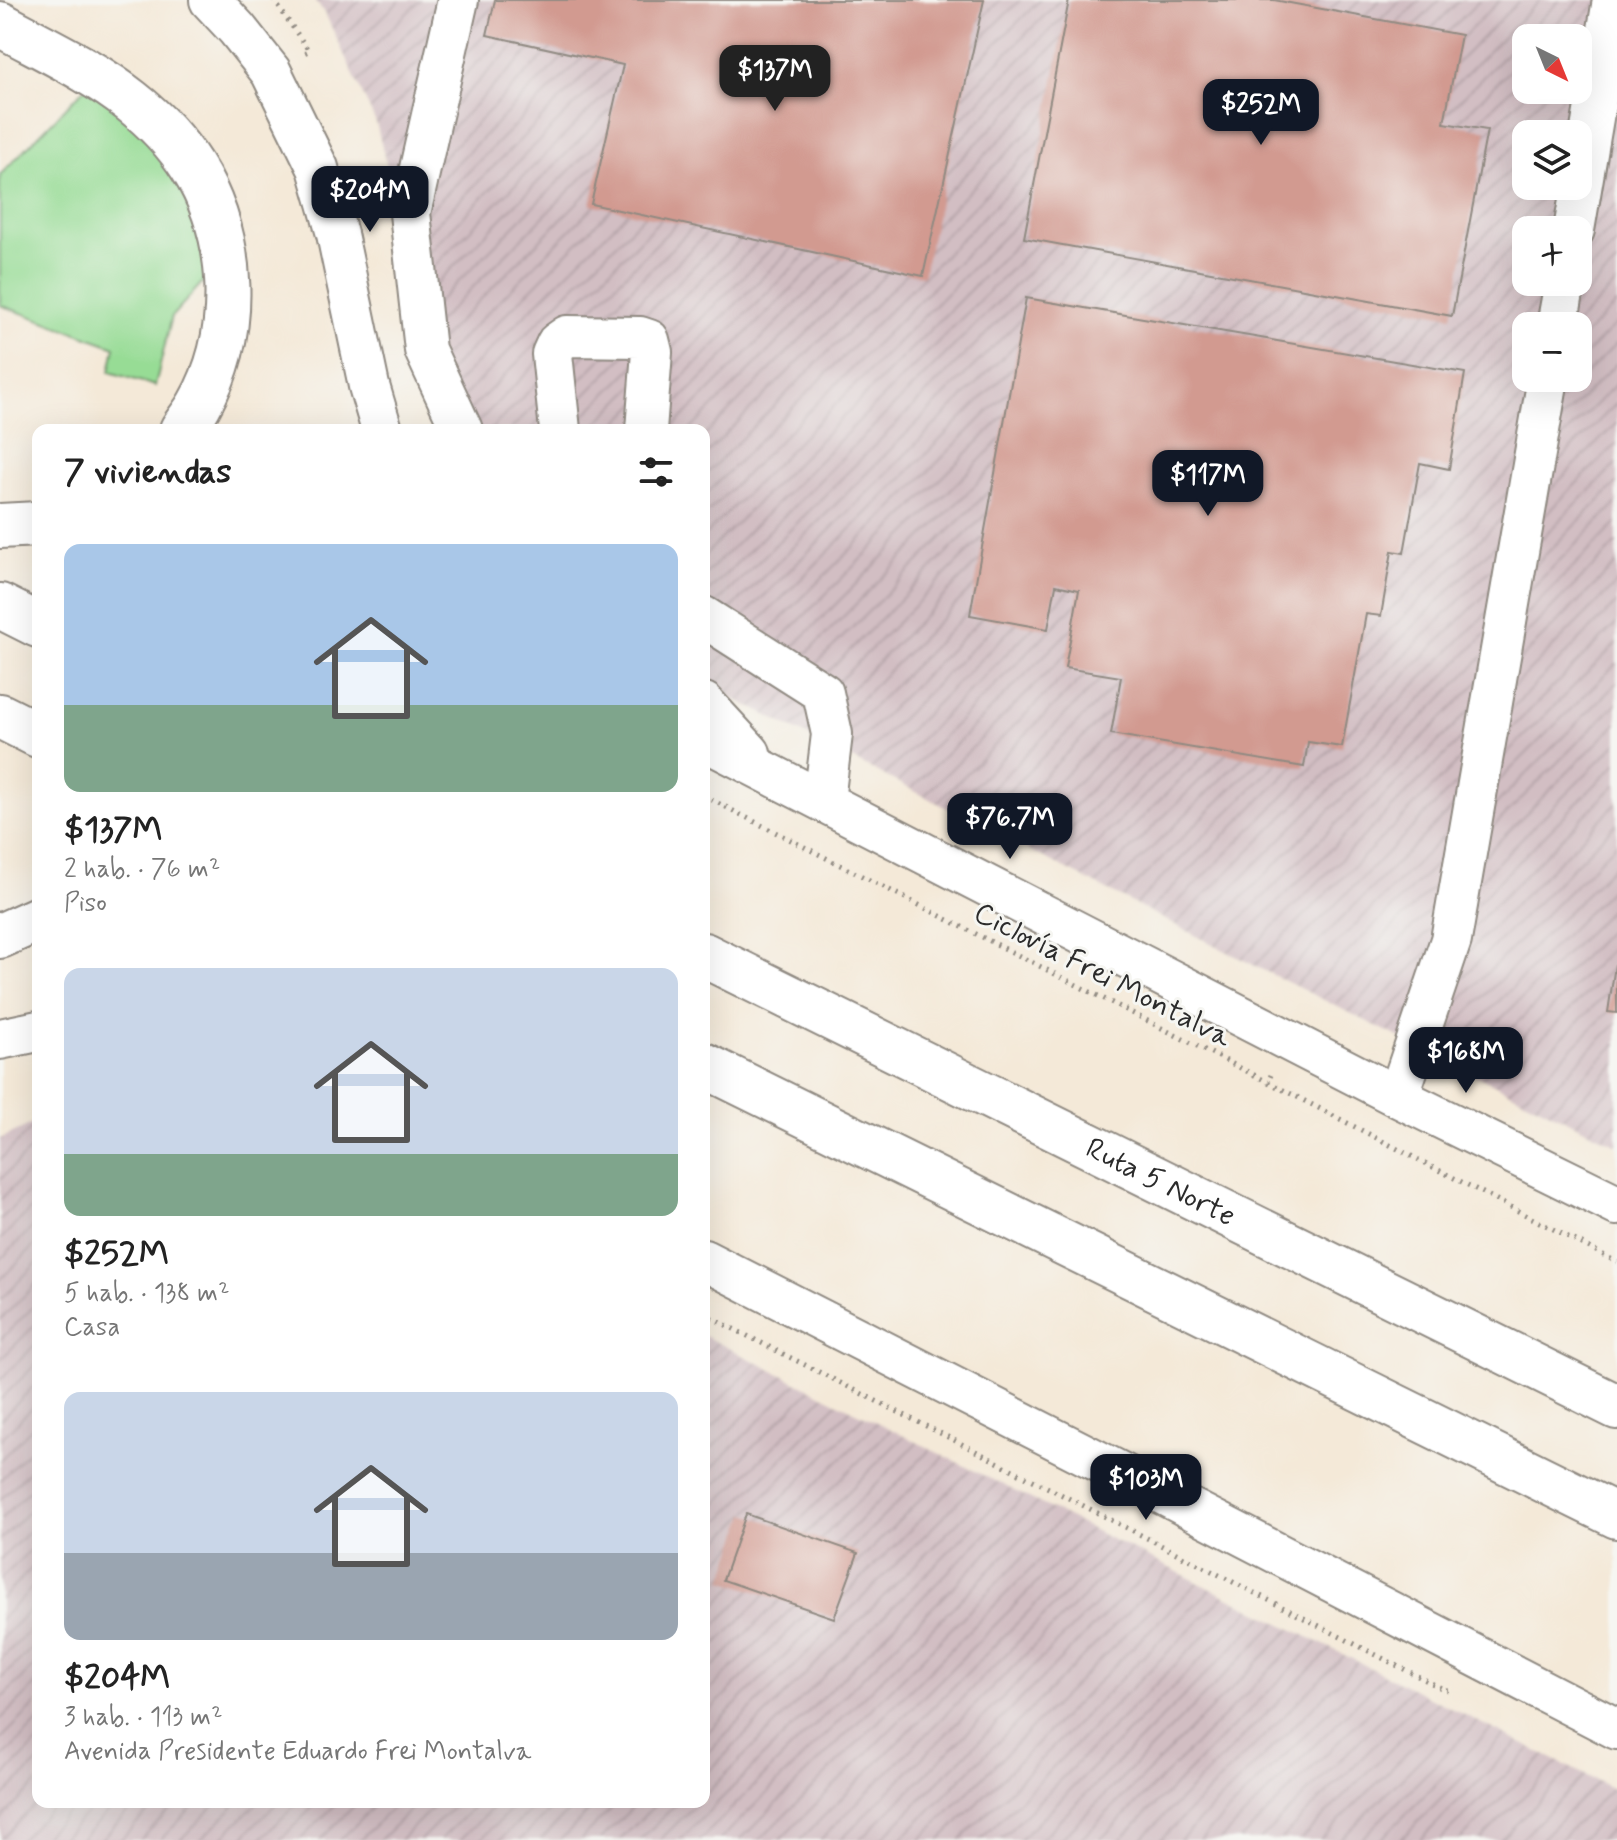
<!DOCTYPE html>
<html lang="es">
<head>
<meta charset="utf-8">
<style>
  body { margin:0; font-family:Mynerve,sans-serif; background:#f2f2f2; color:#222; height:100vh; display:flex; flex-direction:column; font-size:30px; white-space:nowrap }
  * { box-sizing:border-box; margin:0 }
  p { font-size:26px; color:#767676 }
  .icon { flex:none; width:44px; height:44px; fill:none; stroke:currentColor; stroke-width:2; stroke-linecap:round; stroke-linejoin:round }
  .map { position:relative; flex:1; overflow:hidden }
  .drawer { position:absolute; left:32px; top:424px; width:678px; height:1384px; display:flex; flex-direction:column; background:#fff; border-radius:16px; box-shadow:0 8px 32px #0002 }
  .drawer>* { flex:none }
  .needle { width:52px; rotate:137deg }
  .tools { position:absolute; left:1512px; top:24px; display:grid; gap:16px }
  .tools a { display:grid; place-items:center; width:80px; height:80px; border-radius:16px; background:#fff; box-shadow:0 8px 32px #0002; font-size:40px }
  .price { position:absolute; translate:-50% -68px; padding:0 18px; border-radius:16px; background:#111827; color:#fff; font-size:26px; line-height:52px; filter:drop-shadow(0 2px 4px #0008) }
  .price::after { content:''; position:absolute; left:50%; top:48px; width:24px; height:18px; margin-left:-12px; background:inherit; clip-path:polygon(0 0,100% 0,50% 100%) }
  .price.on { background:#222; color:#fff }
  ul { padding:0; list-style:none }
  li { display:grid; align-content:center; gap:16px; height:424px; padding:0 32px }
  li span { display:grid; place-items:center; height:248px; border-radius:16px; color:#555 }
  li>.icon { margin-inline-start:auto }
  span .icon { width:144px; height:144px; fill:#fffc; stroke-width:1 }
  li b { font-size:34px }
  h2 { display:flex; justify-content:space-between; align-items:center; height:96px; padding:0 32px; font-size:34px }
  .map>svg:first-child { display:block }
  .industrial { fill:url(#industrial-furrows); fill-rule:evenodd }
  .green { fill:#97dc95; stroke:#618460; stroke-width:2 }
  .building { fill:#d29a90 }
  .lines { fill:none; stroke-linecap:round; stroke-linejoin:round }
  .minor-casing { stroke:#908a82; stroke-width:44 }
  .highway-casing { stroke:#908a82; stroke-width:48 }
  .path { stroke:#908a82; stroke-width:5; stroke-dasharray:2 6; stroke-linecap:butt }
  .minor { stroke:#fff; stroke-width:40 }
  .highway { stroke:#fff; stroke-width:44 }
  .labels { text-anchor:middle; stroke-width:6; stroke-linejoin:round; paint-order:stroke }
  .street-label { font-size:30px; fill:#2b2b2b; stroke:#f6f6f2 }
</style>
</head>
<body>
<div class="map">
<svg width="1617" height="1840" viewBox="0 0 1617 1840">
  <defs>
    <pattern id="industrial-furrows" width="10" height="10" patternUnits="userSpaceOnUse" patternTransform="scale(2)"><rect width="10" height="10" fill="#d2bec3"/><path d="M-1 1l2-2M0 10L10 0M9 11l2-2" fill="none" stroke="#b4a3a8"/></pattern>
  </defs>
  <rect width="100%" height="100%" fill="#f6f6f2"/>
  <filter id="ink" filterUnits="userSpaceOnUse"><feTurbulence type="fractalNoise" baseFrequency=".0125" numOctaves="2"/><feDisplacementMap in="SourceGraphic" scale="16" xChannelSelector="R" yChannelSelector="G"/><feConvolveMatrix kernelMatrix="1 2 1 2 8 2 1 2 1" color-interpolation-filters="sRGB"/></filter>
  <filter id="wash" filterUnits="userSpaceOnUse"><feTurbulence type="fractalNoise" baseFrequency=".006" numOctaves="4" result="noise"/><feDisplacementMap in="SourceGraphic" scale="32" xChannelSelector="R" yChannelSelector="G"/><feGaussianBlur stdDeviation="1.8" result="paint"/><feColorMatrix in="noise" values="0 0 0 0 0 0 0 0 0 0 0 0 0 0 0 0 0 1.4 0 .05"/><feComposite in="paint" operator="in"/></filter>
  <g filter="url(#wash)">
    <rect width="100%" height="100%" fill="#f4e9d8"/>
    <path class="industrial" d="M 313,0 L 1617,0 L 1617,1145 L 1267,972 L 731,697 L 704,678 L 704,430 L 466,430 L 417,285 L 376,123 L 324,11 ZM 1526,38 L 1578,38 L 1578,90 L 1526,90 ZM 1526,134 L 1578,134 L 1578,186 L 1526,186 ZM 1526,230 L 1578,230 L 1578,282 L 1526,282 ZM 1526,326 L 1578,326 L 1578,378 L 1526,378 Z
      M 38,1121 L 38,1802 L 704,1802 L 704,1336 L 1617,1791 L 1617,1840 L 0,1840 L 0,1139 Z"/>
    <path class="green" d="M 86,87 L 122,111 L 187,183 L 211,273 L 172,316 L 155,386 L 110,372 L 115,347 L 0,305 L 0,175 Z"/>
    <g id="blocks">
      <path class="building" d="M 495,0 L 984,0 L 923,276 L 591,204 L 623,65 L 487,35 Z
        M 1069,0 L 1274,0 L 1461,35 L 1444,123 L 1487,130 L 1452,316 L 1024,238 Z
        M 1026,298 L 1465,373 L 1449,469 L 1420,463 L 1404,553 L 1392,551 L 1381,616 L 1366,614 L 1342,747 L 1308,742 L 1304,767 L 1111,734 L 1121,677 L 1065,668 L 1079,590 L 1056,585 L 1048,629 L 970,615 Z
        M 1615,965 L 1617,965 L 1617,1013 L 1608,1012 Z
        M 746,1514 L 858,1553 L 834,1618 L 723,1580 Z"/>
    </g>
  </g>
  <g filter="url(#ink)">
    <use href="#blocks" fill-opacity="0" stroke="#908a82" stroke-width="2"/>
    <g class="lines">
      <g class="minor-casing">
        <path id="minor" d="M 210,0 L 237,29 L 271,72 L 318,168 L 337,234 L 369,386 L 382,430
          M 458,0 L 410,213 L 425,350 L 462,430
          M 1574,230 L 1613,0
          M 1557,326 L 1565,282
          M 560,430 L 552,354 L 557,343 L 567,336 L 640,337 L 649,340 L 652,352 L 646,430
          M 704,617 L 823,693 L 832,734 L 824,801
          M 704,703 L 750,753
          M 704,740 L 1398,1097 L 1617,1205
          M 0,1039 L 38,1031
          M 1398,1097 L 1451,940 L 1548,378
          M 704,1260 L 1145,1485 L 1617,1729"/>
      </g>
      <g class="highway-casing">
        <g id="highway">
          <path d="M 0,24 C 43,48 92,70 131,101 C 154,119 176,142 192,167 C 236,237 240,333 199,405 C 194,414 187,422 182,430"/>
          <path d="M 0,526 L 38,524"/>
          <path d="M 0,606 L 38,625"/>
          <path d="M 0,716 L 38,735"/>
          <path d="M 0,936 L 38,919"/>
          <path id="s1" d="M 704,955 L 1617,1407"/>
          <path d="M 704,1065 L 1617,1516"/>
        </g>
      </g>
      <path class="path" d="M 274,0 L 309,51 L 304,53
        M 704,796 L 1268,1082
        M 1271,1075 L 1268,1082 L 1617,1262
        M 704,1314 L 1031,1479 L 1445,1690 L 1453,1689"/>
      <use href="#minor" class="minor"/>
      <use href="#highway" class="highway"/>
    </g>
  </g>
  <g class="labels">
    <g class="street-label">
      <text transform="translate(1103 974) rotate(27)" y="10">Ciclovía Frei Montalva</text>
      <text dy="10" stroke="none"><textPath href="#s1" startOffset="510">Ruta 5 Norte</textPath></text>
    </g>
  </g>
</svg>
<div class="tools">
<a><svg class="needle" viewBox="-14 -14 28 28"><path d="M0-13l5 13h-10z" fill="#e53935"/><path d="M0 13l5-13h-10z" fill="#767676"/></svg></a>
<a><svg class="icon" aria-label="layers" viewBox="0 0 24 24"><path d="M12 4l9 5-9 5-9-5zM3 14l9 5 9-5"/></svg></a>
<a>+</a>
<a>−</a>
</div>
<b class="price on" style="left:775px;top:113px">$137M</b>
<b class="price" style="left:1261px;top:147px">$252M</b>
<b class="price" style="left:370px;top:234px">$204M</b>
<b class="price" style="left:1208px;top:518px">$117M</b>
<b class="price" style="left:1010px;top:861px">$76.7M</b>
<b class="price" style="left:1466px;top:1095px">$168M</b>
<b class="price" style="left:1146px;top:1522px">$103M</b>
<section class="drawer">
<h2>7 viviendas<svg class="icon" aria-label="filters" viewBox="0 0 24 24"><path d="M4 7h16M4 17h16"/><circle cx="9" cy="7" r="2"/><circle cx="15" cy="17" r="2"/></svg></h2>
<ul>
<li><span style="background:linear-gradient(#a9c7e8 65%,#7fa58c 0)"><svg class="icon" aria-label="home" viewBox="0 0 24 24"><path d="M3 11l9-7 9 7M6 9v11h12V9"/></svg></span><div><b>$137M</b><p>2 hab. · 76 m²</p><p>Piso</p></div></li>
<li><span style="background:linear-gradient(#c9d6e8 75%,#7fa58c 0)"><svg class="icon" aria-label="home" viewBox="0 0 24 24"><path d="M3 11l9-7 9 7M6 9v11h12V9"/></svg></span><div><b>$252M</b><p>5 hab. · 138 m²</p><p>Casa</p></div></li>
<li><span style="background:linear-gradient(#c9d6e8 65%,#9aa5b1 0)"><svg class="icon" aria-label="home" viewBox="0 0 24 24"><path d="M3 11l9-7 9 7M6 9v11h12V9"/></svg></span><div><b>$204M</b><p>3 hab. · 113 m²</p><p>Avenida Presidente Eduardo Frei Montalva</p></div></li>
</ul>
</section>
</div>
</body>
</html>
